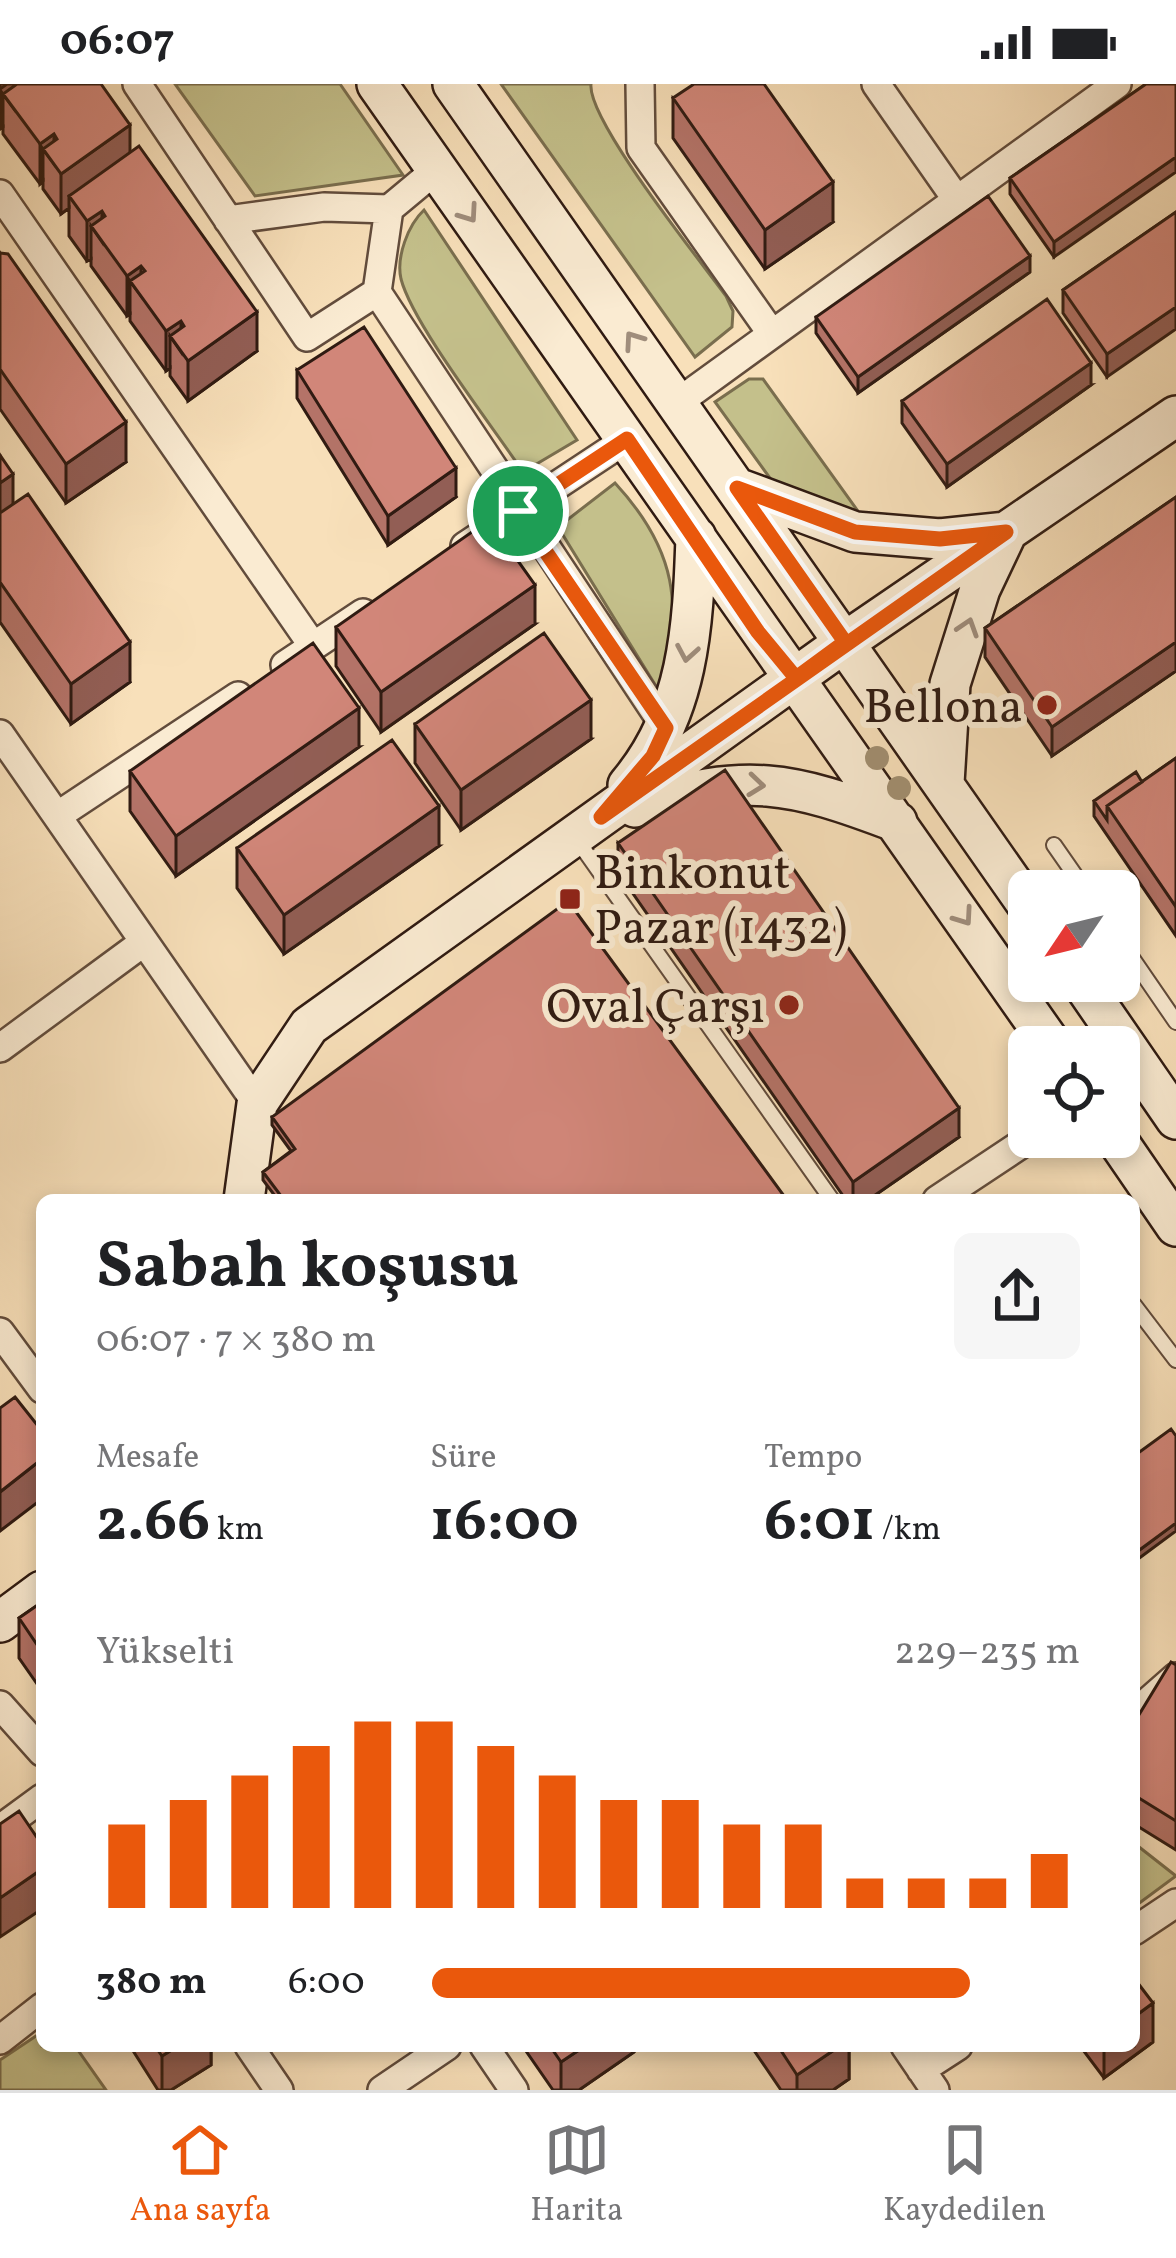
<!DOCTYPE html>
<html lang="tr">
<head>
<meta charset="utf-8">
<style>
  body { margin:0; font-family:Vollkorn,serif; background:#f6f6f6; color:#202124; height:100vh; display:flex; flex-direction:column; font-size:45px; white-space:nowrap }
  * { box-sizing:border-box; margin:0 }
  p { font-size:39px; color:#757577 }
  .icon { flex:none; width:66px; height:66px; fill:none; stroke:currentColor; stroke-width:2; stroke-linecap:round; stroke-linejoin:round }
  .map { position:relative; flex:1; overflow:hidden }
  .panel { position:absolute; left:36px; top:1110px; width:1104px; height:858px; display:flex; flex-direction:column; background:#fff; border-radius:18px; box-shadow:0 6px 18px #0003 }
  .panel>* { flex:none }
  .needle { width:78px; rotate:235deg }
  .buttons { position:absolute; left:1008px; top:786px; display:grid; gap:24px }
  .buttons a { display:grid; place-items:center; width:132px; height:132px; border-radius:18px; background:#fff; box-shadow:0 6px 18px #0003; font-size:60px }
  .pin { position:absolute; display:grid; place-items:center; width:102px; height:102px; color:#fff; margin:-51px; border:6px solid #fff; border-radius:50%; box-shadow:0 3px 12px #0007 }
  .round { display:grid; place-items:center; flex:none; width:126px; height:126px; border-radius:18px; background:#f6f6f6 }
  .summary { display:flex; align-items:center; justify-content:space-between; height:204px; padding:0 60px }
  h1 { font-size:66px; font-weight:700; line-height:90px }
  .metrics { display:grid; grid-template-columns:repeat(3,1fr); gap:18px; height:204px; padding:12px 60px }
  .metrics div { display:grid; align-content:center }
  .metrics b { font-size:60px; font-weight:700 }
  .metrics small { font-size:33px; font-weight:400 }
  .metrics p { font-size:33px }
  .chart { height:336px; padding:24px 60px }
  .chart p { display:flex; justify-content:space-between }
  .chart svg { width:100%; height:216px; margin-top:12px; stroke:#ea580c; stroke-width:6 }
  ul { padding:0 60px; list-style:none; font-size:39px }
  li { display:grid; grid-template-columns:192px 144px 1fr; align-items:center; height:90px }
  li i { height:30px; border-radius:15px; background:#ea580c }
  .status { display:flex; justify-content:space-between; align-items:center; height:84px; padding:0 60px; background:#fff; direction:ltr }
  .status svg { height:33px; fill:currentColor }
  .dock { display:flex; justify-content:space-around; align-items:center; height:168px; border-top:3px solid #e0e0e0; background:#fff; font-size:33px; color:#757577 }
  .dock a { display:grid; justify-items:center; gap:6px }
  .dock .current { color:#ea580c }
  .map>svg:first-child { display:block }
</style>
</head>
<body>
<div class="status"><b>06:07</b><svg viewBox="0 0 49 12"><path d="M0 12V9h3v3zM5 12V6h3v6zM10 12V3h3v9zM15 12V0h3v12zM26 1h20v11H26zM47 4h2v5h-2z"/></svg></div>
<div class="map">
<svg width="1176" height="2006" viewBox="0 0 1176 2006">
  <rect width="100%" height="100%" fill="#f8e0ba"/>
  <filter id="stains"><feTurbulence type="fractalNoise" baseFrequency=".00167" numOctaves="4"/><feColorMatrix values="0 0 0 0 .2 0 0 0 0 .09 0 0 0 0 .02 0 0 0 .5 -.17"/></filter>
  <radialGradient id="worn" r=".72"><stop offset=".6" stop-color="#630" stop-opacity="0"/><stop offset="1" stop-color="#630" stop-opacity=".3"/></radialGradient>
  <path fill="#c4c08b" stroke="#7a6e4e" stroke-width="3" d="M 175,0 L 340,0 L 403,91 L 255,112 Z
    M 501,0 L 591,0 C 587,36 699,175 726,212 L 733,227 L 732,243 L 695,273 Z
    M 424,126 L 577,356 L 523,388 C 494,344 413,241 401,195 C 396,173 408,141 424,126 Z
    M 749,295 L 763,295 L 860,430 L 780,408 L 715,318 Z
    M 615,399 C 676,465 685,523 659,607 L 558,443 Z
    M 1134,1759 L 1176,1792 L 1134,1823 Z
    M 42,1948 L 42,1962 L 75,1962 L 106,2006 L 0,2006 L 0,1976 Z"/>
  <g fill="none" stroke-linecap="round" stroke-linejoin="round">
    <defs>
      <path id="lane" d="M 575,753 L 832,1116
        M 1054,761 L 1086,807
        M 1119,855 L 1176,938
        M 1134,1221 L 1176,1276"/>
      <path id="street" d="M 137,0 L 307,253 L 377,208 L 666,644
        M 640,0 L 641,64 L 772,250
        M 876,0 L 957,116
        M 0,110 L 313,562
        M 228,136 L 324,123 L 389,125
        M 377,208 L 389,125 L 437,85
        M 677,319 L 1117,0
        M 465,462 L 627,355
        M 285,581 L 363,529
        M 0,650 L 257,1020
        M 57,732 L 238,612
        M 0,964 L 144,858
        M 937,1116 L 1032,1053
        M 0,1248 L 42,1305
        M 0,1621 L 42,1668
        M 1134,1630 L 1176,1593
        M 0,1745 L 42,1714
        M 1134,1847 L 1176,1819
        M 0,1956 L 42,1923
        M 249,1962 L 279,2006
        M 484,1962 L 514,2006
        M 905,1962 L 935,2006
        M 921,1986 L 958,1962
        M 382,2006 L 447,1962"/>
      <path id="secondary" d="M 377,0 L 1053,963
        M 453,0 L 1029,823
        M 737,404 L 855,448 L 940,455 L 1007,448 L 980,505 L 950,600 L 944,699
        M 628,701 C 689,629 693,543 696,453
        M 635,723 C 747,688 789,697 897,738
        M 1081,897 L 1176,1035
        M 1115,1053 L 1176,1142
        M 244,1116 L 257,1020 L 309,942 L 845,558 L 1176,332
        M 0,1538 L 42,1507"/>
    </defs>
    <use href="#lane" stroke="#624c3c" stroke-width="18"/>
    <use href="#street" stroke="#624c3c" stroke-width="32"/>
    <use href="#secondary" stroke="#301b12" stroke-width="44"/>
    <use href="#lane" stroke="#faebd2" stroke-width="14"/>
    <use href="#street" stroke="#faebd2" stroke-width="27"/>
    <use href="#secondary" stroke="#faebd2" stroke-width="39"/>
  </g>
  <g fill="#a28f71">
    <circle cx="877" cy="674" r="12"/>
    <circle cx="899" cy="704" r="12"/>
  </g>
  <path fill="#b47368" stroke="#301b12" stroke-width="3" d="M 0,0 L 101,0 L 130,69 L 257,267 L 188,317 L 170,292 L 170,284 L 166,287 L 130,237 L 130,230 L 127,232 L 91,182 L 91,175 L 87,177 L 69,152 L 69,124 L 61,130 L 43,105 L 43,97 L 40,100 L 3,50 L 3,43 L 0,45 Z
    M 1146,0 L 1054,173 L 1010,110 L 1010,94 Z
    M 673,14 L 833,138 L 765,185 L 673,54 Z
    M 1176,128 L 1107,293 L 1063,229 L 1063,206 Z
    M 0,169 L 126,378 L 66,419 L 0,325 Z
    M 1030,188 L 858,309 L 816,249 L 816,233 Z
    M 297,286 L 456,413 L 388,461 L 297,314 Z
    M 1091,301 L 947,403 L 902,339 L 902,317 Z
    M 0,371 L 13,420 L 130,598 L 71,640 L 0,538 Z
    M 1176,413 L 1176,587 L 1052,672 L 985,573 L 985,544 Z
    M 535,540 L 381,648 L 336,582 L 336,543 Z
    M 415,640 L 591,655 L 461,746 L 415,679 Z
    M 359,663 L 176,792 L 130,727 L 130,687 Z
    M 1176,674 L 1176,852 L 1094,732 L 1094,717 L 1142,698 Z
    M 618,759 L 959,1053 L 868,1116 L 846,1116 L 618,788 Z
    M 439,762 L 284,870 L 237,804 L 237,764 Z
    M 272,1033 L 787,1116 L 278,1116 L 263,1096 L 263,1088 L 291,1067 L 272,1041 Z
    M 42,1518 L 42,1607 L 19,1574 L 19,1534 Z
    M 1176,1581 L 1176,1766 L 1134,1740 L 1134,1639 Z
    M 1153,1958 L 1104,1994 L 1080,1962 L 1134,1962 Z
    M 130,1962 L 211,1962 L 211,1981 L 171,2006 L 158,2006 Z
    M 526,1962 L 634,1962 L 634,1968 L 579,2006 L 553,2006 L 526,1967 Z
    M 751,1962 L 849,1962 L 849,1995 L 833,2006 L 781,2006 Z"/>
  <path fill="#925e55" stroke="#301b12" stroke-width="3" d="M 7,0 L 14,0 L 14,25 L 3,10 L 3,43 L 0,45 L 0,5 Z
    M 130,41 L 130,80 L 69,112 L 69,124 L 61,130 L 61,90 Z
    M 54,50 L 54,80 L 43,65 L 43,97 L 40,100 L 40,60 Z
    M 1176,73 L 1176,88 L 1054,173 L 1054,158 Z
    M 833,98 L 833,138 L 765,185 L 765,146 Z
    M 102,127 L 102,158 L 91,142 L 91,175 L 87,177 L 87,137 Z
    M 1030,172 L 1030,188 L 858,309 L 858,293 Z
    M 141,182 L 141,212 L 130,197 L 130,230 L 127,232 L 127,192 Z
    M 1176,223 L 1176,245 L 1107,293 L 1107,270 Z
    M 257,228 L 257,267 L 188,317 L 188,277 Z
    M 181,237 L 181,268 L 170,252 L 170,284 L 166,287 L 166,247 Z
    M 1091,279 L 1091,301 L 947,403 L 947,380 Z
    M 126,338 L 126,378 L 66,419 L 66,380 Z
    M 456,384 L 456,413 L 388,461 L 388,432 Z
    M 13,390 L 13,429 L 0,439 L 0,399 Z
    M 535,501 L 535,540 L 381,648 L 381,608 Z
    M 130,558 L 130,598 L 71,640 L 71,600 Z
    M 1176,558 L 1176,587 L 1052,672 L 1052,643 Z
    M 591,616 L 591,655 L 461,746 L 461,706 Z
    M 359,624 L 359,663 L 176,792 L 176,752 Z
    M 439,722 L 439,762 L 284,870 L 284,831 Z
    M 959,1024 L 959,1053 L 868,1116 L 853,1116 L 853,1098 Z
    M 42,1375 L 42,1415 L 0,1447 L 0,1408 Z
    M 1176,1439 L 1176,1447 L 1134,1478 L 1134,1470 Z
    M 42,1785 L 42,1825 L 0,1853 L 0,1814 Z
    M 1153,1919 L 1153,1958 L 1104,1994 L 1104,1962 L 1134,1962 L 1134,1933 Z
    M 178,1962 L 211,1962 L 211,1981 L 171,2006 L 162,2006 L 162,1972 Z
    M 585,1962 L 634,1962 L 634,1968 L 579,2006 L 561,2006 L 561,1978 Z
    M 840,1962 L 849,1962 L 849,1995 L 833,2006 L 797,2006 L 797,1991 Z"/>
  <path fill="#d18679" stroke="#301b12" stroke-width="3" d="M 17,0 L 101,0 L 130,41 L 61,90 L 43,65 L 57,55 L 54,50 L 40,60 L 3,10 Z
    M 694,0 L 764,0 L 833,98 L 765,146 L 673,14 Z
    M 1146,0 L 1176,0 L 1176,73 L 1054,158 L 1010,94 Z
    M 139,62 L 257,228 L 188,277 L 170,252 L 184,242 L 181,237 L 166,247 L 130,197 L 145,187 L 141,182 L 127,192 L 91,142 L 105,132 L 102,127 L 87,137 L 69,112 Z
    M 988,112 L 1030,172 L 858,293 L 816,233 Z
    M 1176,128 L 1176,223 L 1107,270 L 1063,206 Z
    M 0,169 L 8,170 L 126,338 L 66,380 L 0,285 Z
    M 1047,215 L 1091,279 L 947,380 L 902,317 Z
    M 364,243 L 456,384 L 388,432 L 297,286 Z
    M 0,371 L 13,390 L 0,399 Z
    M 28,410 L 130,558 L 71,600 L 0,498 L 0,429 Z
    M 1176,413 L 1176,558 L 1052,643 L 985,544 Z
    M 489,436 L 535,501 L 381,608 L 336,543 Z
    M 544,549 L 591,616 L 461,706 L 415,640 Z
    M 313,559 L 359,624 L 176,752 L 130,687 Z
    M 392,656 L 439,722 L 284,831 L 237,764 Z
    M 1176,674 L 1176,823 L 1107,722 Z
    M 725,686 L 959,1024 L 853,1098 L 618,759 Z
    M 1136,688 L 1142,698 L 1107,722 L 1107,736 L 1094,717 Z
    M 568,817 L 787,1116 L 284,1116 L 263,1088 L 295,1065 L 272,1033 Z
    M 15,1313 L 42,1347 L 42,1375 L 0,1408 L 0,1324 Z
    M 1171,1345 L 1176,1352 L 1176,1439 L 1134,1470 L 1134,1372 Z
    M 42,1518 L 42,1568 L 19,1534 Z
    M 1171,1578 L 1176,1581 L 1176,1737 L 1134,1711 L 1134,1639 Z
    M 19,1727 L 42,1761 L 42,1785 L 0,1814 L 0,1740 Z
    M 1134,1894 L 1153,1919 L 1134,1933 Z
    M 155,1962 L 178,1962 L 162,1972 Z
    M 550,1962 L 585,1962 L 561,1978 Z
    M 778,1962 L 840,1962 L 797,1991 Z"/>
  <defs><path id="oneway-chevron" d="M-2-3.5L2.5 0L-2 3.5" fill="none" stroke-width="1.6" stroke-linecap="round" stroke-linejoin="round" transform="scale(3)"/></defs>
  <g stroke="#9f8d7c">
    <use href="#oneway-chevron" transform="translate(469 130) rotate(55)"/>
    <use href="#oneway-chevron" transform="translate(633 256) rotate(-125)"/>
    <use href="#oneway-chevron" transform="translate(968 543) rotate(-72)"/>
    <use href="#oneway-chevron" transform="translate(687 569) rotate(100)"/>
    <use href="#oneway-chevron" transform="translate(756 701) rotate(6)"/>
    <use href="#oneway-chevron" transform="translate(964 833) rotate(55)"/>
  </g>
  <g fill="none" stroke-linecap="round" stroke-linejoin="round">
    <defs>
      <path id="route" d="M 518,427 L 666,644 L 653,672 L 601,733 L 1006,448 L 940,455 L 855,448 L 737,404 L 845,558 L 796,594 L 758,548 L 627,355 L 518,427"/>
    </defs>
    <use href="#route" stroke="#fff" stroke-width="24"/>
    <use href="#route" stroke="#ea580c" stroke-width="15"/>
  </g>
  <g fill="#8f2418" stroke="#faebd2" stroke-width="4.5">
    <circle cx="1047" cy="621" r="12"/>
    <rect x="558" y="803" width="24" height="24" rx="6"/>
    <circle cx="789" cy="921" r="12"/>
  </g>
  <g text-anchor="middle" stroke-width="12" stroke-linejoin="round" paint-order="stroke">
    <g font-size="48" fill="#301b12" stroke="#faebd2" text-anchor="end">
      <text x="1023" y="638">Bellona</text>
      <text x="594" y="804" text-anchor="start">Binkonut<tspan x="594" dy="55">Pazar (1432)</tspan></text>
      <text x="765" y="938">Oval Çarşı</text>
    </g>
  </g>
  <rect width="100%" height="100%" filter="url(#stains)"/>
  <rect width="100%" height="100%" fill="url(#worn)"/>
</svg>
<div class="buttons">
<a><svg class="needle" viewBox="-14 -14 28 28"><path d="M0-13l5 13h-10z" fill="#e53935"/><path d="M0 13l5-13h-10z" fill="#757577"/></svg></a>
<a><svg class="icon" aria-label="locate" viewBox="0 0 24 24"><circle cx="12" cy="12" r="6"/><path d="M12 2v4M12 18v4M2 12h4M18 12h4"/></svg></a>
</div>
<div class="pin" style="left:518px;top:427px;background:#1e9e55"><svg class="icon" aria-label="arrive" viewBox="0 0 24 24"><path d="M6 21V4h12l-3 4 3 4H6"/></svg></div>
<section class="panel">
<div class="summary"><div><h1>Sabah koşusu</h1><p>06:07 · 7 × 380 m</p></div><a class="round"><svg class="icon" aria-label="share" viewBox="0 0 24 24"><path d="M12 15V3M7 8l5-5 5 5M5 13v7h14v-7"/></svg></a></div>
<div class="metrics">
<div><p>Mesafe</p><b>2.66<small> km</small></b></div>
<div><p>Süre</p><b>16:00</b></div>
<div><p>Tempo</p><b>6:01<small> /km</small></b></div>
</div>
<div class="chart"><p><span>Yükselti</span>229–235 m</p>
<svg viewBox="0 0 160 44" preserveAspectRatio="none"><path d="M5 44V27M15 44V22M25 44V17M35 44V11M45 44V6M55 44V6M65 44V11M75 44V17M85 44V22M95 44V22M105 44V27M115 44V27M125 44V38M135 44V38M145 44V38M155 44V33"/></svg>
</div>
<ul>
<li><b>380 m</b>6:00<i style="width:83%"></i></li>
</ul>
</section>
</div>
<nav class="dock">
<a class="current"><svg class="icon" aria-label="home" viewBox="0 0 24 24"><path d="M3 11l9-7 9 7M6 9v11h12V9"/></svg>Ana sayfa</a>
<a><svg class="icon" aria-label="map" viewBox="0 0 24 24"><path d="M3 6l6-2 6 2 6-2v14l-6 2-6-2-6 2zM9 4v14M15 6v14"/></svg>Harita</a>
<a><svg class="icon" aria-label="saved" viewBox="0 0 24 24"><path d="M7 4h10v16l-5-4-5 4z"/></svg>Kaydedilen</a>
</nav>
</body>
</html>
